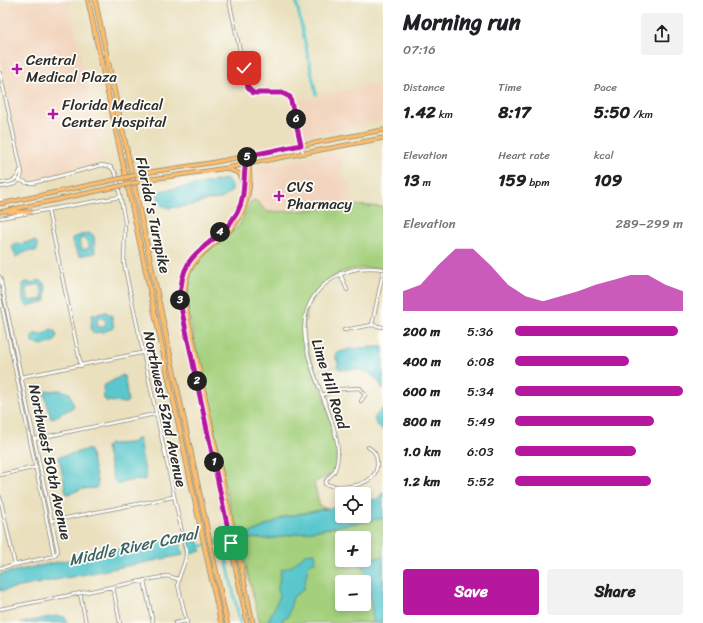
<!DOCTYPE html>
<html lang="en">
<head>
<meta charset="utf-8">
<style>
  body { margin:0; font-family:Sriracha,sans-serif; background:#f2f2f2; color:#202124; height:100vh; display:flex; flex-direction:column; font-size:15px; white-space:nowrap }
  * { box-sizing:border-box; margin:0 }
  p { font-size:13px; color:#757577 }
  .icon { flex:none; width:22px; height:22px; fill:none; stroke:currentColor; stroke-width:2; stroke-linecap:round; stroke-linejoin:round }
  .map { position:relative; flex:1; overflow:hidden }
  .panel { display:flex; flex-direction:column; background:#fff; width:320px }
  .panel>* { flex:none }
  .buttons { position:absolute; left:335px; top:487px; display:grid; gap:8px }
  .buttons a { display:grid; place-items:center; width:36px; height:36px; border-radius:4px; background:#fff; box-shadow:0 2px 6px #0003; font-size:20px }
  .pin { position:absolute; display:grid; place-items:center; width:34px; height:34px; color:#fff; margin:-17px; border-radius:8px; box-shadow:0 2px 6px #0006 }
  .km { position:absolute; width:20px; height:20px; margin:-10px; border-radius:50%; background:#222; color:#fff; font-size:11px; line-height:20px; text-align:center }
  .round { display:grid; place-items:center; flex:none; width:42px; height:42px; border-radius:4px; background:#f2f2f2 }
  .head { display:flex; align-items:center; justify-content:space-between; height:68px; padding:0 20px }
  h1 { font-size:22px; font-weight:700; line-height:30px }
  .metrics { display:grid; grid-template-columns:repeat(3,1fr); gap:6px; height:68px; padding:4px 20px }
  .metrics div { display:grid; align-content:center }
  .metrics b { font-size:17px; font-weight:700 }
  .metrics small { font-size:11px; font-weight:400 }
  .metrics p { font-size:11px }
  .chart { height:112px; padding:8px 20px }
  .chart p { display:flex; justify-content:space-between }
  .chart svg { width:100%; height:72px; margin-top:4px; fill:#b5179e; opacity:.7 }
  .primary-button { display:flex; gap:8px; margin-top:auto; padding:8px 20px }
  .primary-button a { flex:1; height:46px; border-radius:4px; background:#b5179e; color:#fff; font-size:16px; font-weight:700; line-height:46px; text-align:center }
  .primary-button a+a { background:#f2f2f2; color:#202124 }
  ul { padding:0 20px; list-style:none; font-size:13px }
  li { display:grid; grid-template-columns:64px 48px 1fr; align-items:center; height:30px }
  li i { height:10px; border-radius:5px; background:#b5179e }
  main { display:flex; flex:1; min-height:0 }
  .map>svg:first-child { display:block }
</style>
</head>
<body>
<main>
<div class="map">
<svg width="383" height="623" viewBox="0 0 383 623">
  <rect width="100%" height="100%" fill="#fdfcf7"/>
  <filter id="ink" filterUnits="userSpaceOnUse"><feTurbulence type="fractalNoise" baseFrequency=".025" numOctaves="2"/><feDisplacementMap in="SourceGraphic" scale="8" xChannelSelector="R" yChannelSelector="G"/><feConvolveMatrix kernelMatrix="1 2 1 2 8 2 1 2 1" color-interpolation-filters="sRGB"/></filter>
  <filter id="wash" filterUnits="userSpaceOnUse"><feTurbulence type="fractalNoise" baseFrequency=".012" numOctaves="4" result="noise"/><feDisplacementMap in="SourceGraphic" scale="16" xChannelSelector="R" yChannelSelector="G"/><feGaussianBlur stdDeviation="0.9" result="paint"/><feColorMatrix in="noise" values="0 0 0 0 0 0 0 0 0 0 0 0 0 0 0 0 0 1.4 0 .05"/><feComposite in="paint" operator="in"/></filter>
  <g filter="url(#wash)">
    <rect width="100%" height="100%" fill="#eae0be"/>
    <path fill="#f2d5be" d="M 34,0 L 69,0 L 104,162 L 26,180 L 0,59 L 0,7 Z
      M 383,83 L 383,121 L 308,136 L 304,134 L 296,100 Z
      M 335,152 L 339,155 L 344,177 L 346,181 L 350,183 L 353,205 L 295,211 L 268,212 L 255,200 L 250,202 L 254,169 L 259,167 Z"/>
    <path fill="#a4d07d" stroke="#687e54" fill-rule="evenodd" d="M 255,200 L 268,212 L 295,211 L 353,205 L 383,207 L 383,269 C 372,267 350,268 340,273 C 315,284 302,313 304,338 C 312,365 347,447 334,470 C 330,478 320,478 314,483 L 320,507 L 329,508 L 284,517 L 251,533 L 236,536 L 186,302 L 187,280 L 195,264 L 211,248 L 239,226 L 250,202 Z
      M 383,518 L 383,623 L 260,623 L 240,542 L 253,538 L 268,539 ZM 342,538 L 364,538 L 364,560 L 342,560 ZM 342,582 L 364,582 L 364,604 L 342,604 Z"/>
    <path fill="#5ac7cd" stroke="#42797c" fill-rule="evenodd" d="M 227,179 L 232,186 L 232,191 L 222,199 L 207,200 L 194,205 L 169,208 L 161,205 L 157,195 L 161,191 Z
      M 87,233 L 92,234 L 94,236 L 95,253 L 79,256 L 72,242 L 72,238 ZM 82,238 L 85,239 L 89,245 L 89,248 L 83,250 L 79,242 Z
      M 35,241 L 37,243 L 37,251 L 28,251 L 16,257 L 12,247 L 14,245 Z
      M 37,280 L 42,281 L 46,287 L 46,301 L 27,306 L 23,301 L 23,284 L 26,282 L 33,283 ZM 39,284 L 42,289 L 43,299 L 29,301 L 26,288 Z
      M 106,312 L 112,316 L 114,328 L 103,332 L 93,333 L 91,329 L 92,315 ZM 99,317 L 101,317 L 106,321 L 105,327 L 98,327 L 97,320 Z
      M 51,329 L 54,330 L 57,335 L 55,341 L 45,345 L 32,343 L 32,337 L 34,334 L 43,334 Z
      M 371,347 L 383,347 L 383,390 C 380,378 366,370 354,369 C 347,369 344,371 338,368 L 338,360 L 336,360 L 336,353 L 350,349 Z
      M 123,375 L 125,379 L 128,401 L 126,403 L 106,401 L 104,399 L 103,386 Z
      M 59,390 L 70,393 L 74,406 L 72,408 L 51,419 L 44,393 L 46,391 Z
      M 383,408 L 383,430 L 376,424 L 374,418 Z
      M 137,439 L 139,439 L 146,478 L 144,480 L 128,481 L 117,485 L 113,478 L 106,447 L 109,444 L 131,443 Z
      M 85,450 L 90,450 L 98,485 L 96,488 L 83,489 L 68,494 L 66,493 L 59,457 Z
      M 383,492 L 383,518 L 268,539 L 253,538 L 229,543 L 227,546 L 219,548 L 217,538 L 226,536 L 228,538 L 251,533 L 284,517 L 342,506 L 342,516 L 364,516 L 364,501 L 377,499 Z
      M 352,529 L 356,530 L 354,533 L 355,538 L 347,538 L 346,530 Z
      M 165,540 L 180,541 L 183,555 L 0,591 L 0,574 Z
      M 192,541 L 199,542 L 201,551 L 189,554 L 187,543 Z
      M 315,553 L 316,561 L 309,564 L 303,590 L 293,597 L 288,616 L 283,619 L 282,623 L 267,623 L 279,598 L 278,588 L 281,570 L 292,566 L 305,554 Z
      M 364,554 L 377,558 L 383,556 L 383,623 L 373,623 L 369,583 L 370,581 L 362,564 L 359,565 L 356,560 L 364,560 Z
      M 55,616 L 65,617 L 68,623 L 21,623 Z"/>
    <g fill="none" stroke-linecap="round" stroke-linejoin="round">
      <path stroke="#5ac7cd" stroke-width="1" d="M 315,372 L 338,366"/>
      <path stroke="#5ac7cd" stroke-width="3" d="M 296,0 L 316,94
        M 197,547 L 221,542
        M 225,554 L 240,623"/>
    </g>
  </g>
  <g filter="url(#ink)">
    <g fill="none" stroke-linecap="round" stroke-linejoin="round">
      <defs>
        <path id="minor" d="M 229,0 L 248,88 L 253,93 L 282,93 L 290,97 L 303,153
          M 0,73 L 22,173 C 20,186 10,185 0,187
          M 20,180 L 27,183 L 33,183 L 102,165 L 111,167 L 116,174 L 125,222 L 124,263 L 127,278 L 186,551 C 187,564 178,573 178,585 L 187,623
          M 0,183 C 11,182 16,182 20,171
          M 48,210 L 81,366
          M 0,218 L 120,197
          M 340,273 L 347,290
          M 0,277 L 58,551 L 54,556
          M 0,297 L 54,555
          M 372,325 L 383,272
          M 344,330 L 372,325 L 383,327
          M 21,377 L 141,353
          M 322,395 L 341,389 L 360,388 L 365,395 L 361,401
          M 34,439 L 155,414
          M 368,447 C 375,451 377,455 377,463 C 378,487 342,490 325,484 C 326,478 331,476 334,472 C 337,466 338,457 338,451 C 335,398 270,324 329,281 C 345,269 363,266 383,269
          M 0,475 L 37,467
          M 0,497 L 15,565
          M 51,521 L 173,497
          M 0,568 L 54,556
          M 144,580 L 153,623
          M 113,587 L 120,623
          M 80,593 L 86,623
          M 0,609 L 167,576 L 178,579
          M 175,623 L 186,621"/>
        <path id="major" d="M 247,157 C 254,182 248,215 227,233 C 214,244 197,255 189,272 C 185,281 185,291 185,302 L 253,623
          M 228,169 L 240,174 L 243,182
          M 150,172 L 210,163 L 383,130
          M 152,179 L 227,168 L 383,138
          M 0,204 L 109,181
          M 0,212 L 111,188
          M 9,212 L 31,212
          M 247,623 L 180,302 C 180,243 214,252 237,213 C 247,195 242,175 247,156"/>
        <path id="highway" d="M 88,0 L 221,623
          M 95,0 L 227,623"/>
      </defs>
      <use href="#minor" stroke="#8a8674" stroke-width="4"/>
      <use href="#major" stroke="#8a8674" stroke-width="5"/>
      <use href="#highway" stroke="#8a8674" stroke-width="5.5"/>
      <use href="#minor" stroke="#fff" stroke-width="2.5"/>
      <use href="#major" stroke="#fbbd6e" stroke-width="3.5"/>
      <use href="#highway" stroke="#fbbd6e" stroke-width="4"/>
      <defs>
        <path id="major-bridge" d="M 109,181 L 150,172
          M 111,188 L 152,179"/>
      </defs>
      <use href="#major-bridge" stroke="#8a8674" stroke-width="5" stroke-linecap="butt"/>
      <use href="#major-bridge" stroke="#fbbd6e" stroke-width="3.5"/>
    </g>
  </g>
  <g fill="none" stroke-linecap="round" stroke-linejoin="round" filter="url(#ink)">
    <defs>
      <path id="route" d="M 231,543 L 180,302 C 180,243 214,252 237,213 C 247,195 242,175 247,156 L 301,145 L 290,97 L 282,93 L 253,93 L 248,88 L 244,68"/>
    </defs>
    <use href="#route" stroke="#fff" stroke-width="8"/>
    <use href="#route" stroke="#b5179e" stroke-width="5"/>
  </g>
  <g fill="#b5179e" stroke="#fdfcf7" stroke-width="1.5">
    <path d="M15 63h4v4h4v4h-4v4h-4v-4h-4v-4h4z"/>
    <path d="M51 108h4v4h4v4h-4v4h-4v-4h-4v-4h4z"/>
    <path d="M277 190h4v4h4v4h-4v4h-4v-4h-4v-4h4z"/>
  </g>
  <g text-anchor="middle" stroke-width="3.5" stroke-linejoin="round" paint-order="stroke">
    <g font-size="15" fill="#2b2b2b" stroke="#fdfcf7" text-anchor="start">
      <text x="26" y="65">Central<tspan x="26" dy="17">Medical Plaza</tspan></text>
      <text x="62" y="110">Florida Medical<tspan x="62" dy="17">Center Hospital</tspan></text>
      <text x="287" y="192">CVS<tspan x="287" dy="17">Pharmacy</tspan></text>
    </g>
    <g font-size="15" fill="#2b2b2b" stroke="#fdfcf7">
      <text transform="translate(153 215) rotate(78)" y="5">Florida's Turnpike</text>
      <text transform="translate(330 384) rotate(73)" y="5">Lime Hill Road</text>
      <text transform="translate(165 409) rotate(78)" y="5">Northwest 52nd Avenue</text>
      <text transform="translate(50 462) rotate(78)" y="5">Northwest 50th Avenue</text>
    </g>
    <g font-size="16" font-style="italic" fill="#3b6264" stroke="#fdfcf7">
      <text transform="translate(133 546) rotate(-12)" y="6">Middle River Canal</text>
    </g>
  </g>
</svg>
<div class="buttons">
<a><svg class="icon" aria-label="locate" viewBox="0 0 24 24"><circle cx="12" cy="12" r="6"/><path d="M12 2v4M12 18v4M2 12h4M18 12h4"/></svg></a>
<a>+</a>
<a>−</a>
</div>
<div class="pin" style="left:231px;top:543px;background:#1e9e55"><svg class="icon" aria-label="arrive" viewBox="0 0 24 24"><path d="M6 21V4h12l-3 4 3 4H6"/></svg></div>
<div class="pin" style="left:244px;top:68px;background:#d93025"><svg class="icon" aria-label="check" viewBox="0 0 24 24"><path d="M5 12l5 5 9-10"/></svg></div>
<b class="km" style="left:214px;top:462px">1</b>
<b class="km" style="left:197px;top:381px">2</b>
<b class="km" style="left:180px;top:300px">3</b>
<b class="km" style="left:220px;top:232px">4</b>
<b class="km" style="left:247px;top:157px">5</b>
<b class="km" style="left:296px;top:119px">6</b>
</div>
<section class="panel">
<div class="head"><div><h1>Morning run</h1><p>07:16</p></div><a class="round"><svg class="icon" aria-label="share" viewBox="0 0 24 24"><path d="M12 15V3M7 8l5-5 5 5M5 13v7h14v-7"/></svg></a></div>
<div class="metrics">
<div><p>Distance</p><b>1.42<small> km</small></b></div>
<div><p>Time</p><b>8:17</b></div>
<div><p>Pace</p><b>5:50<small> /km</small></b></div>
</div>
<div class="metrics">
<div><p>Elevation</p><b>13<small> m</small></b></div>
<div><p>Heart rate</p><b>159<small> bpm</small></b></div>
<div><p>kcal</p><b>109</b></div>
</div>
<div class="chart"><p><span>Elevation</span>289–299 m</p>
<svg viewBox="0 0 160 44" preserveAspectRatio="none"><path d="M0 44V32L10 28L20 16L30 6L40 6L50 16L60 28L70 35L80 38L90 35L100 32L110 28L120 25L130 22L140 22L150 28L160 32V44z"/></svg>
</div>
<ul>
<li><b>200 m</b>5:36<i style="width:97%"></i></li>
<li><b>400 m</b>6:08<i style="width:68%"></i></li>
<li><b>600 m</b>5:34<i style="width:100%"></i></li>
<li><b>800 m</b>5:49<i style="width:83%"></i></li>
<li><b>1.0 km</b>6:03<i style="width:72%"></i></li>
<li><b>1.2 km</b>5:52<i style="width:81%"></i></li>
</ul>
<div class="primary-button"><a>Save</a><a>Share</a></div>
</section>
</main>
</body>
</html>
